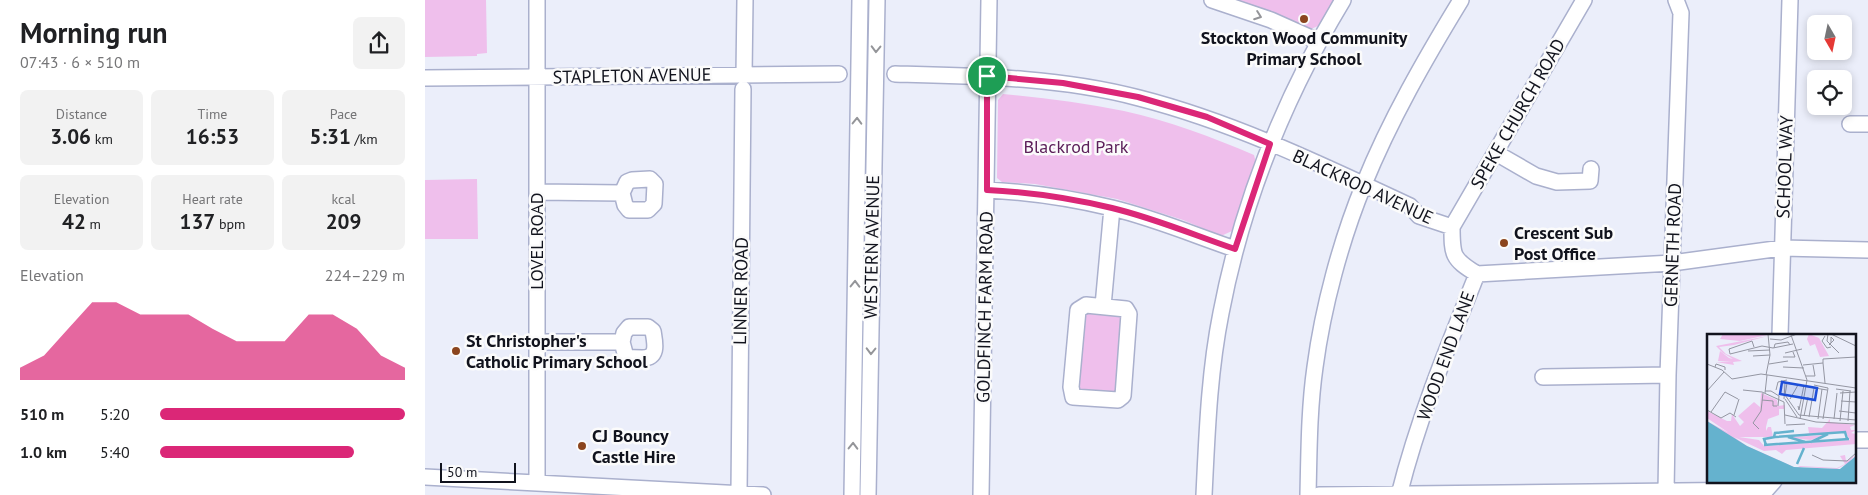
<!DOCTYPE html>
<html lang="en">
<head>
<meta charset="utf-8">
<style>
  body { margin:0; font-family:"PT Sans",sans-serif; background:#f2f2f2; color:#202124; height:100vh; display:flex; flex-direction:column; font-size:19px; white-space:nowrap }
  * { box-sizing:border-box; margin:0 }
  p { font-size:16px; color:#757577 }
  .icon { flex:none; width:28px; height:28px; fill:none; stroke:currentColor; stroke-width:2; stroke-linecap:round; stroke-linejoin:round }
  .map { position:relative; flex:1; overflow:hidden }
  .panel { display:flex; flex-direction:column; background:#fff; width:425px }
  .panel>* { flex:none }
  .needle { width:32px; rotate:171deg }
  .buttons { position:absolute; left:1382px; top:15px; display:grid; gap:10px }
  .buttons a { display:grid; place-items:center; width:45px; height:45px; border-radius:8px; background:#fff; box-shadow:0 2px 8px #0003; font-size:25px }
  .scale { position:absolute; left:15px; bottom:12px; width:76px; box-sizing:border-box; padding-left:5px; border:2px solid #11131d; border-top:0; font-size:14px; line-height:18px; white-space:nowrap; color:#11131d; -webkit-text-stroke:4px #fbfbfb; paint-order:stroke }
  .pin { position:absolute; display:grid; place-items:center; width:42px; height:42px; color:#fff; margin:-21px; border:2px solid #fff; border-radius:50%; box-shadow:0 1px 5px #0007 }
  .round { display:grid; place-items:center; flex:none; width:52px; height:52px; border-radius:8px; background:#f2f2f2 }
  .summary { display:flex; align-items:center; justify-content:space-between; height:85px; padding:0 20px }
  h1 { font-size:28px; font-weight:700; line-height:38px }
  .figures { display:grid; grid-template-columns:repeat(3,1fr); gap:8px; height:85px; padding:5px 20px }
  .figures div { display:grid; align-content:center; border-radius:8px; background:#f2f2f2; text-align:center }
  .figures b { font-size:21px; font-weight:700 }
  .figures small { font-size:14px; font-weight:400 }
  .figures p { font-size:14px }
  .chart { height:140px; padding:10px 20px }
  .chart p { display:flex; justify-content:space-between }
  .chart svg { width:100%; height:90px; margin-top:5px; fill:#db2777; opacity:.7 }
  ul { padding:0 20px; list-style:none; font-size:16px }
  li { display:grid; grid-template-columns:80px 60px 1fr; align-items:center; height:38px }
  li i { height:12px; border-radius:6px; background:#db2777 }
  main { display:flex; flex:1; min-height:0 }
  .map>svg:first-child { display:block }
</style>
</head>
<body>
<main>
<section class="panel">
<div class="summary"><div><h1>Morning run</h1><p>07:43 · 6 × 510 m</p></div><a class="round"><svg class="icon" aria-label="share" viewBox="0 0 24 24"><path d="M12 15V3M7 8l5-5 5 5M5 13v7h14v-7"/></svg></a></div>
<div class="figures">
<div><p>Distance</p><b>3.06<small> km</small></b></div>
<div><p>Time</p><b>16:53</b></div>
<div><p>Pace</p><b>5:31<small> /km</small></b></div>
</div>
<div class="figures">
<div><p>Elevation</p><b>42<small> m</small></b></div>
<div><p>Heart rate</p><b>137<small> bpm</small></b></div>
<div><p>kcal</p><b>209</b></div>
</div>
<div class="chart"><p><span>Elevation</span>224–229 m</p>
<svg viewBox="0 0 160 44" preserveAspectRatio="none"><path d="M0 44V38L10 32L20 19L30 6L40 6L50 12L60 12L70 12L80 19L90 25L100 25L110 25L120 12L130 12L140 19L150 32L160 38V44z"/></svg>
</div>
<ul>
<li><b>510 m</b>5:20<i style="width:100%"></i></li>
<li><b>1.0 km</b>5:40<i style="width:79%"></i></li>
</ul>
</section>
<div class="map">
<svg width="1443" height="495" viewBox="0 0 1443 495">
  <rect width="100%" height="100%" fill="#ebeefa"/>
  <path fill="#efbfec" d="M 0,0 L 61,0 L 62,53 L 52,54 L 52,56 L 0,57 Z
    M 810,0 L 909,0 L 893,26 L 886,29 Z
    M 439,78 L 446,78 L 437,444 L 432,444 Z
    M 578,94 C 619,98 659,103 699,111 C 744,121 787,137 829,155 L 831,163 L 807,231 L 796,236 L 758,220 L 692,199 L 610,184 L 577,182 L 572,178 L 573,100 Z
    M 52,179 L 53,239 L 0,239 L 0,180 Z
    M 659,312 L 697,313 L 694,391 L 690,396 L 651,390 Z"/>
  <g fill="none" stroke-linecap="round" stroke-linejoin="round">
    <defs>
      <path id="minor" d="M 787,0 L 846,20 L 893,41
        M 470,74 C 551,76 635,77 714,98 C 808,122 897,165 985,206 L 994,216 L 1027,227
        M 319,75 L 320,0
        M 0,78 L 414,74
        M 1425,124 L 1443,124
        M 1071,153 L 1111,176 L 1132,182 L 1165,181 L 1166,169
        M 562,190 C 604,192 645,198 687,208 C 729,218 769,235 810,249
        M 112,192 L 197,193 L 200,205 L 204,210 L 223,210 L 229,204 L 230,184 L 225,179 L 207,180 L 202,182 L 197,193
        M 1052,274 L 1247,263 L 1357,248 L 1443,250
        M 661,305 L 701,309 L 704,314 L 698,396 L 693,400 L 648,397 L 646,387 L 653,310 Z
        M 678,306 L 687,208
        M 1355,335 L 1365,0
        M 113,342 L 197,342 L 199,333 L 204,327 L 223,327 L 228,331 C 230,343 234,358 217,358 C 211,358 207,358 201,357 L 197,342
        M 1118,377 L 1243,375
        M 1429,440 L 1443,440
        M 0,477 L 338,495
        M 112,483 L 112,0
        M 1241,491 L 1243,375 L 1256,13 L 1251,0
        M 314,493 L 318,89
        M 427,495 L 435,0
        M 443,495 L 452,0
        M 556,495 L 564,0
        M 779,495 C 782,434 784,373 796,313 C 817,203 860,96 918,0
        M 883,495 C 884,452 884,409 890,367 C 898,307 916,240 939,184 C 965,120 1000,59 1036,0
        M 894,495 L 1341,490 L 1349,481
        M 974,495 C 993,419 1023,346 1052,274 C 1027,259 1027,255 1027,227 L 1159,0"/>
    </defs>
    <use href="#minor" stroke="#aab0cd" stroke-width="18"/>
    <use href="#minor" stroke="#fff" stroke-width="15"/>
  </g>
  <defs><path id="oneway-chevron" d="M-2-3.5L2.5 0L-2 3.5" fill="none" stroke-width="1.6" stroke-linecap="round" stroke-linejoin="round" transform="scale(1.25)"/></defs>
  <g stroke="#949599">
    <use href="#oneway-chevron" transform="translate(833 16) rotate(20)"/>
    <use href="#oneway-chevron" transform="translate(451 49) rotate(91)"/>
    <use href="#oneway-chevron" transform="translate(432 121) rotate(-89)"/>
    <use href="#oneway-chevron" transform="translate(430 284) rotate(-89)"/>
    <use href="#oneway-chevron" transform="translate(446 351) rotate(91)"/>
    <use href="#oneway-chevron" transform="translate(428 446) rotate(-89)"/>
  </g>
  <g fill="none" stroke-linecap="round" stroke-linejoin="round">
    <defs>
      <path id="route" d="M 562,76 L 638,83 L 713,97 L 782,117 L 845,144 L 810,249 C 769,235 729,218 687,208 C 645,198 604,192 562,190 Z"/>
    </defs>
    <use href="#route" stroke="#fff" stroke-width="10"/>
    <use href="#route" stroke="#db2777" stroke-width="6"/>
  </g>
  <g fill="#8b451e" stroke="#fbfbfb" stroke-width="2">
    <circle cx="879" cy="19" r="5"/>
    <circle cx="1079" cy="243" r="5"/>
    <circle cx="31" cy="351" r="5"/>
    <circle cx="157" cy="446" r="5"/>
  </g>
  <g text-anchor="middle" stroke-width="5" stroke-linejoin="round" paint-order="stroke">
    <g font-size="18" font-weight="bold" fill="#11131d" stroke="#fbfbfb" text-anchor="start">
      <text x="879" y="44" text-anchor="middle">Stockton Wood Community<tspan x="879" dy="21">Primary School</tspan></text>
      <text x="1089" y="239">Crescent Sub<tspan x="1089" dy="21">Post Office</tspan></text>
      <text x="41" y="347">St Christopher's<tspan x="41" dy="21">Catholic Primary School</tspan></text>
      <text x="167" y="442">CJ Bouncy<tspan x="167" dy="21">Castle Hire</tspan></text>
    </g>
    <g font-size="18" fill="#11131d" stroke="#fbfbfb">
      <text transform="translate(207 76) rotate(-1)" y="6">STAPLETON AVENUE</text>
      <text transform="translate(1093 114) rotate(-60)" y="6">SPEKE CHURCH ROAD</text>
      <text transform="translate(1360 167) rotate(-88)" y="6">SCHOOL WAY</text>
      <text transform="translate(938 187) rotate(25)" y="6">BLACKROD AVENUE</text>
      <text transform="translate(112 241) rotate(-90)" y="6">LOVEL ROAD</text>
      <text transform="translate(1248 245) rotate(-88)" y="6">GERNETH ROAD</text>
      <text transform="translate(447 247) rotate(-89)" y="6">WESTERN AVENUE</text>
      <text transform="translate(316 291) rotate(-89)" y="6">LINNER ROAD</text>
      <text transform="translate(560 307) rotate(-89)" y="6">GOLDFINCH FARM ROAD</text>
      <text transform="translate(1021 356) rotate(-70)" y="6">WOOD END LANE</text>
    </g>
    <g font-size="18" fill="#5c205a" stroke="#fbfbfb">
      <text x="651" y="153">Blackrod Park</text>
    </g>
  </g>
  <g transform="translate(1282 334)">
    <rect width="149" height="149" fill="#ebeefa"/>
    <path d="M 16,0 L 60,0 L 60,1 L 33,7 L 13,5 ZM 102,0 L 112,4 L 122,22 L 113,23 L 108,10 L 103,12 L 100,5 ZM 61,2 L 27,11 L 12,13 L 19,20 L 35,27 L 26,28 L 27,31 L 9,28 L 25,28 L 11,27 L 13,17 L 22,24 L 26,25 L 16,19 L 9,12 ZM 54,59 L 70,66 L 71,72 L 78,71 L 77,75 L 72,75 L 72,81 L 61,85 L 59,93 L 59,97 L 61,93 L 68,93 L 64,93 L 66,103 L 32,103 L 52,106 L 57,112 L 143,106 L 138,98 L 98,100 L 102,99 L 101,93 L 115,94 L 123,85 L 123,88 L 148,91 L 143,93 L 144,96 L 149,96 L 144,99 L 149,100 L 149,110 L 79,116 L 75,120 L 69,116 L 57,117 L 27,103 L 40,112 L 89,134 L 93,132 L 130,134 L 138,130 L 133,122 L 138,121 L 139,127 L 149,121 L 141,129 L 130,135 L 96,133 L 0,149 L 46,123 L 0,87 L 22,99 L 0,84 L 0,77 L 20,87 L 24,87 L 25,80 L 33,92 L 37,88 L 31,82 L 47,68 L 53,73 ZM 117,101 L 104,106 L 84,104 L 85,103 Z" fill="#efbfec"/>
    <path d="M 0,87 L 40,112 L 87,133 L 133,135 L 149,122 L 149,149 L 0,149 Z" fill="#65b2ce"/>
    <path fill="none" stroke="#65b2ce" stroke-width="2.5" d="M 67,103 L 68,99 L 87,97M 81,103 L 98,108M 104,108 L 121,100M 57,111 L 142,105M 59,111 L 57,105 L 68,103 L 138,98 L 140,105M 90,130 L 97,114"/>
    <path fill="none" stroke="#9496a2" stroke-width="1" d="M 121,0 L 120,7 L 132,19M 124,0 L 149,12M 84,1 L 100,46 L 93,85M 118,2 L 115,7 L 120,14 L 124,13M 63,5 L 74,6 L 90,0M 122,11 L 127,6 L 124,3 L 124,9M 47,13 L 45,7 L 22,15 L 23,20 L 55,12 L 66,14 L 86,10M 67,14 L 68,10 L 81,8 L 83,11M 41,17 L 63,16M 78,19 L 95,15M 46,22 L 63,21M 76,23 L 88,23 L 86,18M 116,29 L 116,25 L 149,23M 0,30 L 15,36 L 25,45 L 54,40 L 149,54M 62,30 L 81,27M 96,31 L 116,29 L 118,49M 8,33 L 9,30 L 18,33 L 18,36M 76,33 L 97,34M 59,41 L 63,21 L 61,0M 99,42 L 108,42 L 106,31M 80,49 L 78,61 L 92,81 L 149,86M 107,51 L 121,54 L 116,85M 129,55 L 144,57M 36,56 L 55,58 L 77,68 L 78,90M 69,56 L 71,48 L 80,46M 0,57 L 17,38M 58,57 L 64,57 L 72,62 L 71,72M 58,59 L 60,41M 133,59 L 149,58M 77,65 L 78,49 L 120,56M 78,65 L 90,83M 83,65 L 91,51M 55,66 L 66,67 L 66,72 L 70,72M 134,67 L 149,68M 91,72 L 92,76 L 97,51M 0,76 L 14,84 L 23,79 L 29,83M 132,77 L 149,79M 4,78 L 18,58 L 31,65M 27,81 L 32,65M 78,81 L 109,88 L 149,90M 97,82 L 101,63M 102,83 L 107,54M 111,85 L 115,55M 127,85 L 130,59M 133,87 L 136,57M 141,87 L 143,57M 79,91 L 98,90M 52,95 L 46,89 L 54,77 L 56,59M 105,121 L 116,126 L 140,127 L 149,119"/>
    <path fill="#1d4ed8" fill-opacity="0.15" stroke="#1d4ed8" stroke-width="2.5" d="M 75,48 L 110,54 L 108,66 L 73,60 Z"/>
    <rect width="149" height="149" fill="none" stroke="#11131d" stroke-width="2.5"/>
  </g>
</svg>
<div class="buttons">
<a><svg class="needle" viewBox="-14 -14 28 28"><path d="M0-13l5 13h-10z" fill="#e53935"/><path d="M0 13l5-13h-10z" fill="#757577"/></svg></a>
<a><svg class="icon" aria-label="locate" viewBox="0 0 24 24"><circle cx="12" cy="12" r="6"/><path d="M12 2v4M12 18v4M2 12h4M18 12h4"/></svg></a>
</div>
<div class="scale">50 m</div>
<div class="pin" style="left:562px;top:76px;background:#1e9e55"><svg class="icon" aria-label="arrive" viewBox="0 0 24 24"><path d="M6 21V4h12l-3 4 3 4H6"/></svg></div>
</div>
</main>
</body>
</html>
